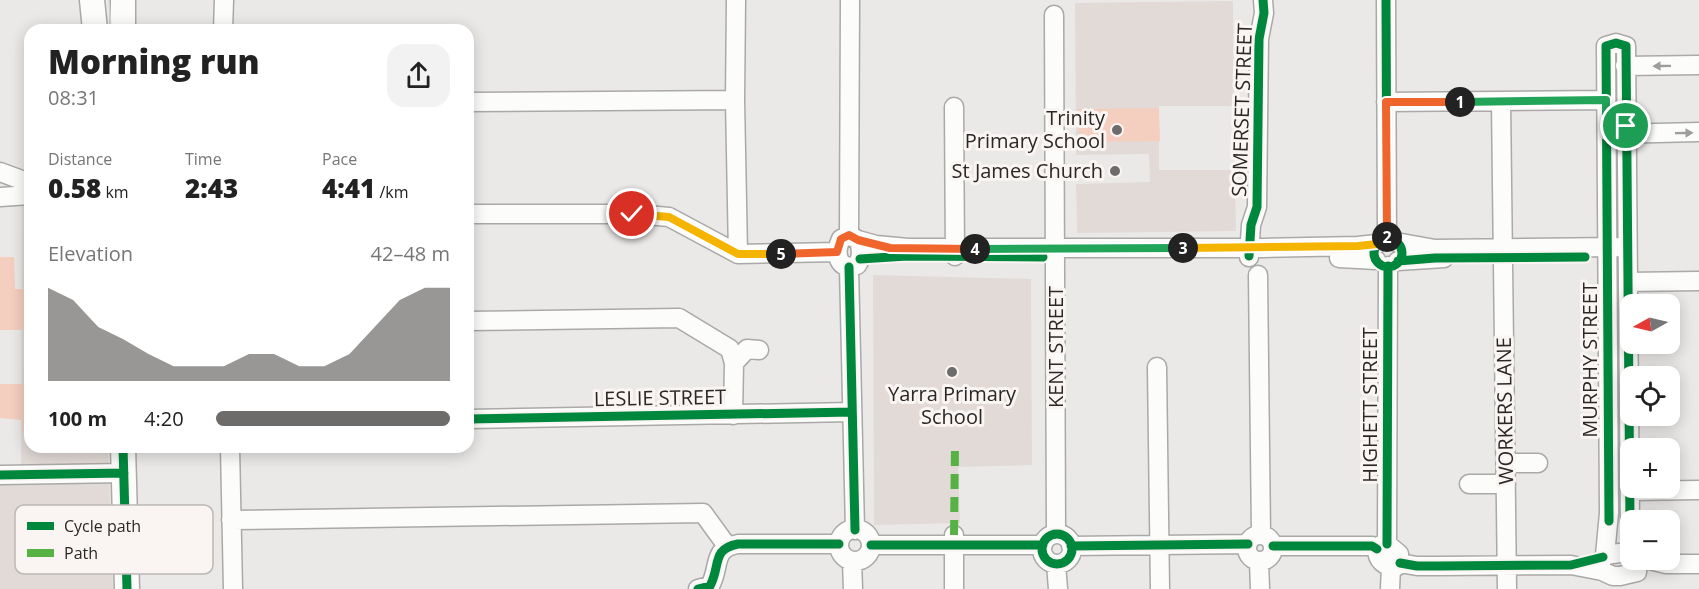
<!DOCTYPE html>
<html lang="en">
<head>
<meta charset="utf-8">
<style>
  body { margin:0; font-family:"Open Sans",sans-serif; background:#f2f2f2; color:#222; height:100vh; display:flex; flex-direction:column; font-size:22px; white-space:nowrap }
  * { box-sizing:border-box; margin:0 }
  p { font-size:20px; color:#767676 }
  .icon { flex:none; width:33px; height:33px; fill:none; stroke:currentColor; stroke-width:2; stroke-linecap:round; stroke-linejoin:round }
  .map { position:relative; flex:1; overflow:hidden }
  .sheet { position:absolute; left:24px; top:24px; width:450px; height:429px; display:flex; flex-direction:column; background:#fff; border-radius:18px; box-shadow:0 3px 15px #0003 }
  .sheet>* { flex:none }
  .needle { width:39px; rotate:262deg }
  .controls { position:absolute; left:1620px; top:294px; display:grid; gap:12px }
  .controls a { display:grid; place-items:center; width:60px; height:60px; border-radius:12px; background:#fff; box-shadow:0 3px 15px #0003; font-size:30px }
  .pin { position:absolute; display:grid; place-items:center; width:51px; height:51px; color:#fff; margin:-26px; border:3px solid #fff; border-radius:50%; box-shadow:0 2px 6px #0007 }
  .km { position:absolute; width:30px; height:30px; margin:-15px; border-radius:50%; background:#222; color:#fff; font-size:16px; line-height:30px; text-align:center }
  .round { display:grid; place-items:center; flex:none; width:63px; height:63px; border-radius:18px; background:#f2f2f2 }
  .headline { display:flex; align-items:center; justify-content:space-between; height:102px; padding:0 24px }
  h1 { font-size:33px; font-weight:800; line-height:45px }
  .figures { display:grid; grid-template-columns:repeat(3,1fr); gap:9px; height:102px; padding:6px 24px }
  .figures div { display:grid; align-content:center }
  .figures b { font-size:26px; font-weight:800 }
  .figures small { font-size:16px; font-weight:400 }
  .figures p { font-size:16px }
  .chart { height:168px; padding:12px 24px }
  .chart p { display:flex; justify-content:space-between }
  .chart svg { width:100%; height:108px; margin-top:6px; fill:#6d6c6a; opacity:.7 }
  ul { padding:0 24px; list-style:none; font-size:20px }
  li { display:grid; grid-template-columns:96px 72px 1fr; align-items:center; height:45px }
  li i { height:15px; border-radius:8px; background:#6d6c6a }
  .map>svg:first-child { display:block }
</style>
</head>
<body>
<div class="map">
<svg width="1699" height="589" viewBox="0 0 1699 589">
  <rect width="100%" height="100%" fill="#ebe9e7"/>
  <path fill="#e1dad7" d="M 1233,1 L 1234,106 L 1159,106 L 1159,170 L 1235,170 L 1236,231 L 1077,233 L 1076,184 L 1150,182 L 1149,154 L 1076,155 L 1075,3 Z
    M 22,199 L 30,200 L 30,447 L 108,447 L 113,589 L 0,589 L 0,466 L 21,467 Z
    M 873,275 L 1031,279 L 1032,465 L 958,467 L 960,523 L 874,525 Z"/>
  <path fill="#f4cebf" d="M 1159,108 L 1160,141 L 1079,142 L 1078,109 Z
    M 0,257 L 14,257 L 15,289 L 30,289 L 30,346 L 28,330 L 0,330 Z
    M 29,374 L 30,436 L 25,436 L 25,431 L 22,431 L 22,420 L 0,418 L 0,384 L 29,384 Z"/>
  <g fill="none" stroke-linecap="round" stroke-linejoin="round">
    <defs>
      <path id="minor" d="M 1386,0 L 1387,239
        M 1054,15 L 1056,534
        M 223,30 L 224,0
        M 1625,66 L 1699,65
        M 735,100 L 736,0
        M 1501,101 L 1507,589
        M 468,102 L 735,100 L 738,254
        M 1386,102 L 1606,100
        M 954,107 L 955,256
        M 1614,134 L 1699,132
        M 0,172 L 30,183
        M 0,197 L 30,195
        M 468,214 L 635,214 L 669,217 L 738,254 L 837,252
        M 849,235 L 850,0
        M 858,240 C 862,248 862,258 857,265 C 838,272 834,253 841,239 L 849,235 L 858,240 L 876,245 L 908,248 L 1264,248 L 1358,246 L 1377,244
        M 1396,242 L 1435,249 L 1619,247
        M 1249,257 L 1251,225 L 1257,207 L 1259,39 L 1264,13 L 1263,0
        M 1339,258 L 1376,260
        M 1398,261 L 1444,258
        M 849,267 L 855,530
        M 1258,275 L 1261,535
        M 1628,282 L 1699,281
        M 468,321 L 679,318 L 730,349 L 734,363 L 733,415
        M 734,363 L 747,349 L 759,350
        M 1157,367 L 1160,589
        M 468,419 L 852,412
        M 230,447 L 233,589
        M 1506,463 L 1538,463
        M 0,475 L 124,473
        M 1469,484 L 1506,484
        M 1630,491 L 1699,490
        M 231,520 L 703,513 L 727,546
        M839 545a16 16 0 1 1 32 0a16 16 0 1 1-32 0Z
        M1042 549a15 15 0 1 1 30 0a15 15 0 1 1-30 0Z
        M1247 548a13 13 0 1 1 26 0a13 13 0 1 1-26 0Z
        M 1387,544 L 1388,266
        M 1387,544 L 1399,554 L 1400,563 L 1396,567 C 1384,567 1377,560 1377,549 L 1381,545 Z
        M 871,545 L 1043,545
        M 1071,546 L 1248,544
        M 1273,546 L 1372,546 L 1377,549
        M 1605,555 L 1609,513 L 1606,46 L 1616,43 L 1626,46 L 1630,522
        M 1650,560 L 1666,564 L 1699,564
        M 852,561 L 853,589
        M 1259,561 L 1260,589
        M 1400,563 L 1417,566 L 1439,566 L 1571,565 L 1602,571 L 1613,576 L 1620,576 L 1637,572 L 1638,560
        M 1056,564 L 1058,589
        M 1601,566 L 1601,561 L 1605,555 L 1620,553 L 1630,554
        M 698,589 L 710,586 C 721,566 711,549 738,544 L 839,544
        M 954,589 L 954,535
        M 1390,589 L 1391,567"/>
      <path id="major" d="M 92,0 L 95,30
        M 123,0 L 123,30
        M 123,447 L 127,589"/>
    </defs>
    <use href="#minor" stroke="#aaa9a8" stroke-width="21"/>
    <use href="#major" stroke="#aaa9a8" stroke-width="27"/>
    <use href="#minor" stroke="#fcfcfb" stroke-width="18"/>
    <use href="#major" stroke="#fcfcfb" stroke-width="24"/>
    <path stroke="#d6d5d5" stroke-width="1.5" d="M 109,0 L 111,30
      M 127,447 L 130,589"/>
    <path stroke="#56b245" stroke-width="8" stroke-dasharray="15 8" stroke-linecap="butt" d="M 954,535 L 955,447"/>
    <defs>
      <path id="cycleway" d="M 1386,0 L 1387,239
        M1374 253a14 14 0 1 1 28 0a14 14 0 1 1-28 0Z
        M 1067,248 L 1334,247 L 1377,244
        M 1249,256 L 1251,225 L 1257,207 L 1259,39 L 1264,13 L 1263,0
        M 860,259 L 907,256 L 1043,257
        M 1398,261 L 1435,258 L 1585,257
        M 849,267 L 855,530
        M 468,419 L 852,412
        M 123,447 L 127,589
        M 0,475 L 124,473
        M 1609,521 L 1606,46 L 1616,43 L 1626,46 L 1630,522
        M1042 549a15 15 0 1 1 30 0a15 15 0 1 1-30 0Z
        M 1387,544 L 1388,266
        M 871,545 L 1043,545
        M 1071,546 L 1248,544
        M 1273,546 L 1372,546 L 1377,549
        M 1400,563 L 1417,566 L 1439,566 L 1571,565 L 1603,557
        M 698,589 L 710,586 C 721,566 711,549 738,544 L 839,544"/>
    </defs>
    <use href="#cycleway" stroke="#faf5f3" stroke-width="13"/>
    <use href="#cycleway" stroke="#00873e" stroke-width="9"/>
  </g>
  <defs><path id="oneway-solid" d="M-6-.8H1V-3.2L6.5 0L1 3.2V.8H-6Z" transform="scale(1.5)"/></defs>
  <g fill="#9d9d9c">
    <use href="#oneway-solid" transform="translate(1662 66) rotate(179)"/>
    <use href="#oneway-solid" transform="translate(1684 133) rotate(-1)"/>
  </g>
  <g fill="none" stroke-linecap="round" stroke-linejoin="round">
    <defs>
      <path id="split-1" d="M 1460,102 L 1606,100 L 1606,134 L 1626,134 L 1626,126"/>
      <path id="split-2" d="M 1387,237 L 1386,102 L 1460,102"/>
      <path id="split-3" d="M 1183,248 L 1358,246 L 1377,244 L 1388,239 L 1387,237"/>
      <path id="split-4" d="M 975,249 L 1183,248"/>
      <path id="split-5" d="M 781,254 L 837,252 L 841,239 L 849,235 L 858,240 L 890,248 L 975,249"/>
      <path id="split-6" d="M 632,214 L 669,217 L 738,254 L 781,254"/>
    </defs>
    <use href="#split-1" stroke="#fff" stroke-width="12"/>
    <use href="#split-2" stroke="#fff" stroke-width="12"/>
    <use href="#split-3" stroke="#fff" stroke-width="12"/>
    <use href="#split-4" stroke="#fff" stroke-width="12"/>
    <use href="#split-5" stroke="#fff" stroke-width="12"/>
    <use href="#split-6" stroke="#fff" stroke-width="12"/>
    <use href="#split-1" stroke="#22a559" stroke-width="8"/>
    <use href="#split-2" stroke="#f0652b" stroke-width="8"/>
    <use href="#split-3" stroke="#f5b400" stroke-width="8"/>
    <use href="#split-4" stroke="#22a559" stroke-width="8"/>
    <use href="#split-5" stroke="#f0652b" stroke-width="8"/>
    <use href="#split-6" stroke="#f5b400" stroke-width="8"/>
  </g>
  <g fill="#6d6c6a" stroke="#faf5f3" stroke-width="2">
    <circle cx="1117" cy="130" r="6"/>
    <circle cx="1115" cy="171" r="6"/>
    <circle cx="952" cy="372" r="6"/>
  </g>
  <g text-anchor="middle" stroke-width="6" stroke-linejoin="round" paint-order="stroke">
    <g font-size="20" fill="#292827" stroke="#faf5f3">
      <text transform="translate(1242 110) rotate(-88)" y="7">SOMERSET STREET</text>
      <text transform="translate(1056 347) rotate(-90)" y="7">KENT STREET</text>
      <text transform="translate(1590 360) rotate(-90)" y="7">MURPHY STREET</text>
      <text transform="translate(660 398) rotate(-1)" y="7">LESLIE STREET</text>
      <text transform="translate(1370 405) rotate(-90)" y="7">HIGHETT STREET</text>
      <text transform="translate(1505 411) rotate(-91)" y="7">WORKERS LANE</text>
    </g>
    <g font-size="20" fill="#292827" stroke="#faf5f3" text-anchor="end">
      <text x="1105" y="125">Trinity<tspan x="1105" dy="23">Primary School</tspan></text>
      <text x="1103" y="178">St James Church</text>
      <text x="952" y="401" text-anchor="middle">Yarra Primary<tspan x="952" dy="23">School</tspan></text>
    </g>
  </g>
  <rect x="15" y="505" width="198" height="69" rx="9" fill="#faf5f3" stroke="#bbb8b6" stroke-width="1.5"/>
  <rect x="27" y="522" width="27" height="8" fill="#00873e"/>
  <rect x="27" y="549" width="27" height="8" fill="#56b245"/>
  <g font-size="16" fill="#292827">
    <text x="64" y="532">Cycle path</text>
    <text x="64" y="559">Path</text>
  </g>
</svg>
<div class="controls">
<a><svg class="needle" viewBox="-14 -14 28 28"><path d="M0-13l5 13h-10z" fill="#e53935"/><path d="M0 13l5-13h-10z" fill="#767676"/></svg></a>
<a><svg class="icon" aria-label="locate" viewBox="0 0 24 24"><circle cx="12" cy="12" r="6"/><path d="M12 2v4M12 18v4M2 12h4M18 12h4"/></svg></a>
<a>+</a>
<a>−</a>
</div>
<div class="pin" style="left:1626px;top:126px;background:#1e9e55"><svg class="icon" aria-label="arrive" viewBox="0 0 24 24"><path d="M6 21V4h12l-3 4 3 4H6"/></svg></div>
<div class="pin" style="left:632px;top:214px;background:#d93025"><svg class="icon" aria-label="check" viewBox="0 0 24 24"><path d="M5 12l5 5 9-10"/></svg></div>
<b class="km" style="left:1460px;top:102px">1</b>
<b class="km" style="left:1387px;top:237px">2</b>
<b class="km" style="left:1183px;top:248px">3</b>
<b class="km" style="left:975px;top:249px">4</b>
<b class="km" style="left:781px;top:254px">5</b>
<section class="sheet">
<div class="headline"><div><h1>Morning run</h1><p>08:31</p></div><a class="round"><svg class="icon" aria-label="share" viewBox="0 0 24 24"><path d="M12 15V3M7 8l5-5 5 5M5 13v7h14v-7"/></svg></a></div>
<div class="figures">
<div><p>Distance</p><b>0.58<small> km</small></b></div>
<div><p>Time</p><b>2:43</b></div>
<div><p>Pace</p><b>4:41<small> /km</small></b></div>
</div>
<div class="chart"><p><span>Elevation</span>42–48 m</p>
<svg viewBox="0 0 160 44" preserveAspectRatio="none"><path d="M0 44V6L10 11L20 22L30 27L40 33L50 38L60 38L70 38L80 33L90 33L100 38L110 38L120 33L130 22L140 11L150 6L160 6V44z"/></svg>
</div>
<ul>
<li><b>100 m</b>4:20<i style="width:100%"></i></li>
</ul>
</section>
</div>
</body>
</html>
